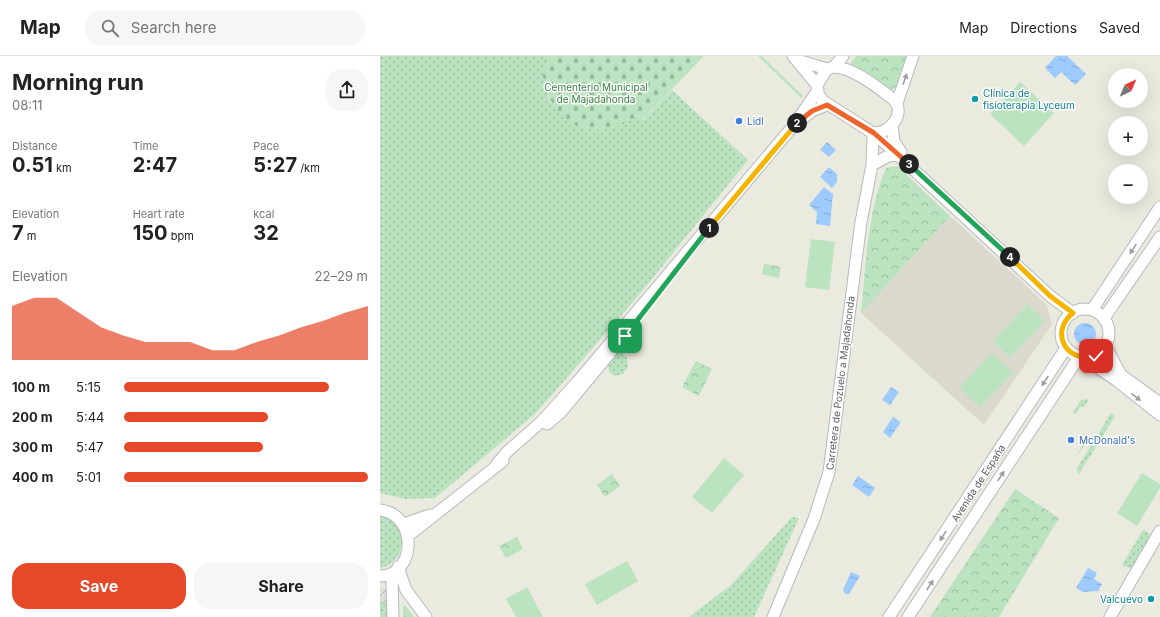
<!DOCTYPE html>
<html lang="en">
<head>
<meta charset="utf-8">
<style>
  body { margin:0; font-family:Inter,sans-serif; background:#f6f6f6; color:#222; height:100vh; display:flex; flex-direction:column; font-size:15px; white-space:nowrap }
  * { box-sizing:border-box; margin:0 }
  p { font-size:13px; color:#767676 }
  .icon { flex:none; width:22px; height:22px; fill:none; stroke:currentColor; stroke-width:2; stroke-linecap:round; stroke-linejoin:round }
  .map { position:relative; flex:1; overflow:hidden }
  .side { display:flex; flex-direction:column; background:#fff; width:380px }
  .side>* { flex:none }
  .needle { width:26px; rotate:44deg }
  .buttons { position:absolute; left:728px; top:12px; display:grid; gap:8px }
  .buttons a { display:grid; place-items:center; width:40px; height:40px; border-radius:50%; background:#fff; box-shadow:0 4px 16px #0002; font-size:20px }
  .pin { position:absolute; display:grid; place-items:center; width:34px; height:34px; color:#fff; margin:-17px; border-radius:8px; box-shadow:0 2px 6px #0006 }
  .km { position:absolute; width:20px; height:20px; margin:-10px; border-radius:50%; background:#222; color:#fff; font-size:11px; line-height:20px; text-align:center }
  .round { display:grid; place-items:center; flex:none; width:42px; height:42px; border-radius:16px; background:#f6f6f6 }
  .summary { display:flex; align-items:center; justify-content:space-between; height:68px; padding:0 12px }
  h1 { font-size:22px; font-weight:700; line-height:30px }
  .metrics { display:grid; grid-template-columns:repeat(3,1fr); gap:6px; height:68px; padding:4px 12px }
  .metrics div { display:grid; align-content:center }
  .metrics b { font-size:20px; font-weight:700 }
  .metrics small { font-size:11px; font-weight:400 }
  .metrics p { font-size:11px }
  .chart { height:112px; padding:8px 12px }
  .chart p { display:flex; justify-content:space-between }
  .chart svg { width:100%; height:72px; margin-top:4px; fill:#e6492a; opacity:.7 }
  .cta { display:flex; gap:8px; margin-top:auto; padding:8px 12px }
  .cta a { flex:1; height:46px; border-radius:16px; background:#e6492a; color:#fff; font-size:16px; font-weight:700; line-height:46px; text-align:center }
  .cta a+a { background:#f6f6f6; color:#222 }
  ul { padding:0 12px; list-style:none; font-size:13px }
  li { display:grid; grid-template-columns:64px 48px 1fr; align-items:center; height:30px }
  li i { height:10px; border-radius:5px; background:#e6492a }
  header { display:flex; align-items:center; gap:24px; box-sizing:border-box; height:56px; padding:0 20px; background:#fff; border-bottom:1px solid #e0e0e0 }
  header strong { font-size:19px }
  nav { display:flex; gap:22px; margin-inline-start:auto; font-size:14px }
  .search { width:280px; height:36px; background:#f6f6f6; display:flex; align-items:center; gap:10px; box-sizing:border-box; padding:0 14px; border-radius:16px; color:#767676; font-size:15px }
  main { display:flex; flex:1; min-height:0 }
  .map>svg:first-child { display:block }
</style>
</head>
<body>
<header>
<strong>Map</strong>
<div class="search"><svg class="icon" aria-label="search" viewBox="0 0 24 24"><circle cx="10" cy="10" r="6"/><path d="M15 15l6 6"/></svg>Search here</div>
<nav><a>Map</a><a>Directions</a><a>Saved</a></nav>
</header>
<main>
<section class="side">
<div class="summary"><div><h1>Morning run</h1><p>08:11</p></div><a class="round"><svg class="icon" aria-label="share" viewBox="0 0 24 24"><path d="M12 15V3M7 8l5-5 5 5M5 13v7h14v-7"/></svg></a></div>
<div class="metrics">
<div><p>Distance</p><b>0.51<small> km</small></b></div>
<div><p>Time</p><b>2:47</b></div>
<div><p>Pace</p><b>5:27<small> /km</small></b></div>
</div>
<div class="metrics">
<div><p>Elevation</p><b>7<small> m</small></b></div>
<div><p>Heart rate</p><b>150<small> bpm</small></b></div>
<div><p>kcal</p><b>32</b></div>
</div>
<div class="chart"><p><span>Elevation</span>22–29 m</p>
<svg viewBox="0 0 160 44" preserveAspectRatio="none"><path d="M0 44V11L10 6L20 6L30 15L40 24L50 29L60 33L70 33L80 33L90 38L100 38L110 33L120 29L130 24L140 20L150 15L160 11V44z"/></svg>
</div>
<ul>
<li><b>100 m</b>5:15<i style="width:84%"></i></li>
<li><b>200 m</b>5:44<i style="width:59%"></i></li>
<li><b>300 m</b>5:47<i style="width:57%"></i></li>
<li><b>400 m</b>5:01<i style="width:100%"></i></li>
</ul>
<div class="cta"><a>Save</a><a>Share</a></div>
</section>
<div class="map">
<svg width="780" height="561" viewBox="0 0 780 561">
  <defs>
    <pattern id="industrial-furrows" width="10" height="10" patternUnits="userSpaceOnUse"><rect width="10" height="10" fill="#dfddd7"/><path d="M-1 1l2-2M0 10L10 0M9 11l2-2" fill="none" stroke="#b8b6b2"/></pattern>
    <pattern id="grass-dots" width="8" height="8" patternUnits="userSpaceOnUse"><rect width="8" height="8" fill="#bbe3bf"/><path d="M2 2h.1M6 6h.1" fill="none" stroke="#9bbb9f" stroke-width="1.8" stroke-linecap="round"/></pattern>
    <pattern id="forest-crowns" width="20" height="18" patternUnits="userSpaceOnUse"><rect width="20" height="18" fill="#bbe3bf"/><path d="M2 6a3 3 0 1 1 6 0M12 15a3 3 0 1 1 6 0" fill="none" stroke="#9bbb9f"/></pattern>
    <pattern id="cemetery-stones" width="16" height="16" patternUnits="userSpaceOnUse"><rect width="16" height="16" fill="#bbe3bf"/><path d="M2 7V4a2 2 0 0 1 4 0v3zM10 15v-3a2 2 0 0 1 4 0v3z" fill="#9bbb9f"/></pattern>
    <pattern id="water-ripples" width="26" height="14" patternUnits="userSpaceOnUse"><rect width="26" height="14" fill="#9dcbfe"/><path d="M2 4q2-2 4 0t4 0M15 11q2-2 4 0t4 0" fill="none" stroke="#83a8d1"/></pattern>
  </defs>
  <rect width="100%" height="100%" fill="#ebeadf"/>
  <path fill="url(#industrial-furrows)" d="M 0,531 L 7,533 L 9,561 L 0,561 Z"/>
  <path fill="#dbd9cd" d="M 570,160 L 667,249 L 672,268 L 604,369 L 481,257 Z"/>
  <path fill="url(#grass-dots)" d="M 0,0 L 166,0 L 163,20 L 168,41 L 181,58 L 200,71 L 220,74 L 258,59 L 263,64 L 292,34 L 368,104 L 259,239 L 156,357 L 55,442 L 25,443 L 0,437 Z
    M 378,0 L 382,0 L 423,40 L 421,42 Z
    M 239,295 L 247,302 L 248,311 L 243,318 L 235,320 L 229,316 L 228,308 Z
    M 709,343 L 704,351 L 701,350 L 695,358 L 693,356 L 701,344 Z
    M 731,357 L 735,360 L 699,418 L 696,414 Z
    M 707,383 L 709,383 L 709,384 L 694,403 Z
    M 0,458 C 6,461 12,463 16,468 C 29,483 20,509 0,512 Z
    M 412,461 L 419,462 L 374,561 L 309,561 L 351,529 Z
    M 763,474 L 768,476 L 771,482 L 754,510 L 749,512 L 742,509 Z
    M 0,539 L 1,546 L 6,546 L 8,561 L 0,561 Z"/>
  <path fill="url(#forest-crowns)" d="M 476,0 L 527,0 L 516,31 L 511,34 L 470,9 Z
    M 517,110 L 570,160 L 481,257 C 486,209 487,157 506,112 Z
    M 384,208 L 401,211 L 399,222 L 382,218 Z
    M 316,305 L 332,313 L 319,340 L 302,331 Z
    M 232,418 L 240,430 L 225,441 L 217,429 Z
    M 635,433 L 679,462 L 619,561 L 550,561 Z
    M 137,481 L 143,493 L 126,502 L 119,490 Z
    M 25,549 L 34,561 L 23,561 L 23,550 Z"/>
  <path fill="url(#cemetery-stones)" d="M 166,0 L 324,0 L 262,64 L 258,59 C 246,67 235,73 221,74 C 191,77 167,49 163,21 C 162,15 165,6 166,0 Z"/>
  <path fill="#bbe3bf" d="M 640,26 L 674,57 L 644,90 L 610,58 Z
    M 431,183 L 455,186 L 449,234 L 425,231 Z
    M 648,248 L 665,265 L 630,301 L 613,285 Z
    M 612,297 L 633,317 L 600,351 L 579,332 Z
    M 344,402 L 364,419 L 332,457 L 312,441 Z
    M 762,417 L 780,428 L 780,432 L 757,470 L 737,457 Z
    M 247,505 L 258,525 L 217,549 L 205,528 Z
    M 147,531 L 163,561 L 136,561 L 126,543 Z"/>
  <path fill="url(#water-ripples)" d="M 676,0 L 687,0 L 706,18 L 695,29 L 681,16 L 675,22 L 665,12 Z
    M 447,86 L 456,94 L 449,101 L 440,94 Z
    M 449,111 L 457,118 L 457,126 L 452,132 L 440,121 Z
    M 444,131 L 453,138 L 450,170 L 436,168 L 437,156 L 429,149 Z
    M694 278a11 11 0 1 1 22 0a11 11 0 1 1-22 0Z
    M 511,331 L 519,336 L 510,349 L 502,344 Z
    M 513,361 L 521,366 L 510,382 L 503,376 Z
    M 478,420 L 495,432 L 489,441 L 472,429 Z
    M 708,512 L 717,517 L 714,523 L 722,528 L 718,535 L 703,536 L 696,532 Z
    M 471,516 L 480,520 L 469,538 L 465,538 L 463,534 Z"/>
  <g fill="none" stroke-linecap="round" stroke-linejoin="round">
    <defs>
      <path id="street" d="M 413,0 L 437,29
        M 417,4 L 447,13
        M 454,11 C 474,12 497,31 513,43 C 527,57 510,78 493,77 L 443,45 L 438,38 L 437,29 L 447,13 Z
        M 454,11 L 463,0
        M 517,47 L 533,0
        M 421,64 L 432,55 L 447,49
        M 512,70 L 514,86 L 521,96
        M 494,77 L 670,240 L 693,257
        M 492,109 L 508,100 L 518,99
        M681 277a24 24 0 1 1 48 0a24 24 0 1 1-48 0Z
        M 712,254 L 780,151
        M 724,262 L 780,181
        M 726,291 L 741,319 L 780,347
        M 702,301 L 736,324 L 780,359
        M 167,368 L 181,356 L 231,296
        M 117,408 L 127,396 L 162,365 L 199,324 L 414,69 L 438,34
        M 0,454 C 39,459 36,520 0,520
        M 24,468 L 50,459
        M 28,480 L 123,405
        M 18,511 L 26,534 L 46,561
        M 12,525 L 13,561
        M 393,561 L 434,463 L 449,416 L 481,166 L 492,109 L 493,77
        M 509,561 L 686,292
        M 528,561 L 699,301
        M 730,561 L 780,475"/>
    </defs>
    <use href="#street" stroke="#b7b9be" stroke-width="13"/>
    <use href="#street" stroke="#fff" stroke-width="11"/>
  </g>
  <defs><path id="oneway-solid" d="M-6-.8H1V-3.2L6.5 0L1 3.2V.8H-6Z"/></defs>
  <g fill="#9b9da0">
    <use href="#oneway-solid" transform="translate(525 23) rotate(-70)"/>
    <use href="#oneway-solid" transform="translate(753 193) rotate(124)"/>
    <use href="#oneway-solid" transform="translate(665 325) rotate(123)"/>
    <use href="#oneway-solid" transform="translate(756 341) rotate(38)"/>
    <use href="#oneway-solid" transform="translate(621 420) rotate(-57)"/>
    <use href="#oneway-solid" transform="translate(563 480) rotate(123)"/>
    <use href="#oneway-solid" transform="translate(550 529) rotate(-56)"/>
  </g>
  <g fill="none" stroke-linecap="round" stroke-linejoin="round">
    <defs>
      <path id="split-1" d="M 245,280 L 329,172"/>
      <path id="split-2" d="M 329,172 L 417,67"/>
      <path id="split-3" d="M 417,67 L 432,55 L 447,49 L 494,77 L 529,108"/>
      <path id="split-4" d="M 529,108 L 630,201"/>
      <path id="split-5" d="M 630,201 L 670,240 L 693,257 C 669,276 686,308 716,300"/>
    </defs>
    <use href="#split-1" stroke="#fff" stroke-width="8"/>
    <use href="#split-2" stroke="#fff" stroke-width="8"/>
    <use href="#split-3" stroke="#fff" stroke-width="8"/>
    <use href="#split-4" stroke="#fff" stroke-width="8"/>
    <use href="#split-5" stroke="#fff" stroke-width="8"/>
    <use href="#split-1" stroke="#22a559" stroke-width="5"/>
    <use href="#split-2" stroke="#f5b400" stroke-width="5"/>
    <use href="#split-3" stroke="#f0652b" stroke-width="5"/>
    <use href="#split-4" stroke="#22a559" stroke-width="5"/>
    <use href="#split-5" stroke="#f5b400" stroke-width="5"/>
  </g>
  <g fill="#0f9aa8" stroke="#fff" stroke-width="1.5">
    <circle cx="595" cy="43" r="4"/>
    <circle cx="771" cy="543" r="4"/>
  </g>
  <g fill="#3f7fe0" stroke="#fff" stroke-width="1.5">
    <circle cx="359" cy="65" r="4"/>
    <circle cx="691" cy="384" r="4"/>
  </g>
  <g text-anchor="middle" stroke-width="3" stroke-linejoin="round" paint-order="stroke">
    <g font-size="10" fill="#35833f" stroke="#fff">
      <text x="216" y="35">Cementerio Municipal<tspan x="216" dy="12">de Majadahonda</tspan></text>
    </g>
    <g font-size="10" fill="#0d838f" stroke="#fff" text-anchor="start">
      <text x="603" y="41">Clínica de<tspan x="603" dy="12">fisioterapia Lyceum</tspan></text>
      <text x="763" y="547" text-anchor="end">Valcuevo</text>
    </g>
    <g font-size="10" fill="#366cbe" stroke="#fff" text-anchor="start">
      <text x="367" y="69">Lidl</text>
      <text x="699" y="388">McDonald's</text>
    </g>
    <g font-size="10" fill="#585b60" stroke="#fff">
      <text transform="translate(460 327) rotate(-83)" y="4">Carretera de Pozuelo a Majadahonda</text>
      <text transform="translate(598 427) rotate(-57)" y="4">Avenida de España</text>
    </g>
  </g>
</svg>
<div class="buttons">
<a><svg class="needle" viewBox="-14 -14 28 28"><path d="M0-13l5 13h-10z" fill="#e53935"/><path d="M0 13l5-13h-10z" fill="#767676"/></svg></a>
<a>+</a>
<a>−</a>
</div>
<div class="pin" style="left:245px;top:280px;background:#1e9e55"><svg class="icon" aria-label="arrive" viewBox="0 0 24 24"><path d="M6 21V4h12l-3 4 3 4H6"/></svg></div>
<div class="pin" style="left:716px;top:300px;background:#d93025"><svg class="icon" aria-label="check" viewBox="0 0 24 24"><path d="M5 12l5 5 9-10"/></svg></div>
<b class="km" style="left:329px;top:172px">1</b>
<b class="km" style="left:417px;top:67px">2</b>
<b class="km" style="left:529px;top:108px">3</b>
<b class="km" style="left:630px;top:201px">4</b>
</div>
</main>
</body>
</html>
